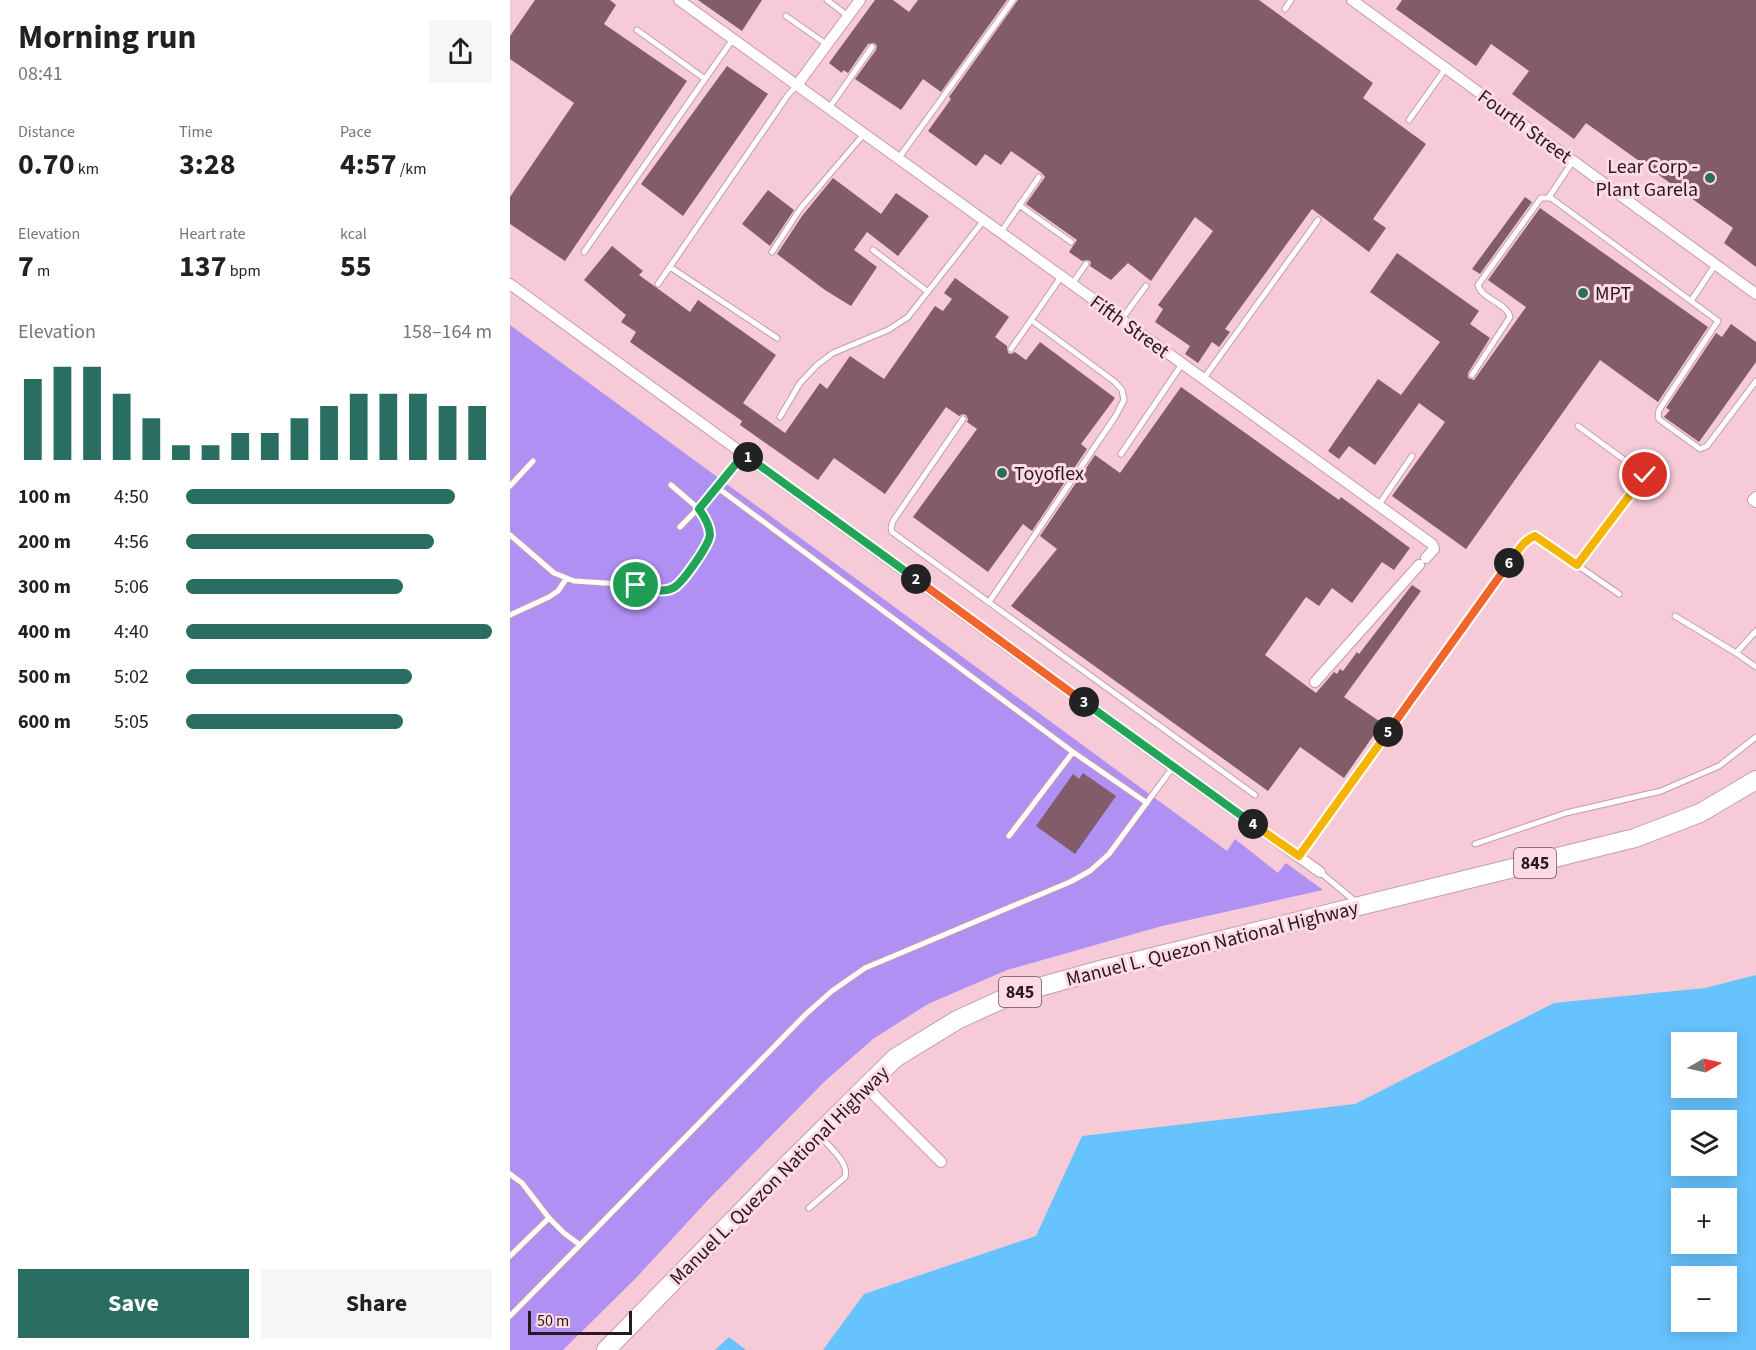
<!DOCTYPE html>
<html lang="en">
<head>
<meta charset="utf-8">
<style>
  body { margin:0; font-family:"Source Sans 3",sans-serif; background:#f6f6f6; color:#202124; height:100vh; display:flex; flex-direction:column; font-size:22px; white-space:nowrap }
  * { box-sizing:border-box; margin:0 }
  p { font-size:20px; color:#757577 }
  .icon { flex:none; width:33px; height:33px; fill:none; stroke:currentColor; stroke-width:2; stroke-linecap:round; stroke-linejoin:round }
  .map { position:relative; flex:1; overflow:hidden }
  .drawer { display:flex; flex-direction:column; background:#fff; width:510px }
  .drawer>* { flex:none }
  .needle { width:39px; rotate:81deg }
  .fabs { position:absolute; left:1161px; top:1032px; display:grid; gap:12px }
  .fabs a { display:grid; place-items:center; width:66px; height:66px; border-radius:0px; background:#fff; box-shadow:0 3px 15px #0003; font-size:30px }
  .scale { position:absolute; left:18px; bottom:15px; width:104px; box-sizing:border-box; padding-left:6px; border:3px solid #28191e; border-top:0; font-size:16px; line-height:21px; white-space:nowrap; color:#28191e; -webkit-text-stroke:4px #fedae4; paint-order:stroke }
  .pin { position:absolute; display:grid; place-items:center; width:51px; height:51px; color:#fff; margin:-26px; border:3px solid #fff; border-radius:50%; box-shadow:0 2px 6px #0007 }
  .km { position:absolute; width:30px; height:30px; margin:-15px; border-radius:50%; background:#222; color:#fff; font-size:16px; line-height:30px; text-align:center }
  .round { display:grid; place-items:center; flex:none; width:63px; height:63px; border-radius:0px; background:#f6f6f6 }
  .headline { display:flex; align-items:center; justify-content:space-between; height:102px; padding:0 18px }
  h1 { font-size:33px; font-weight:700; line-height:45px }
  .metrics { display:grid; grid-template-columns:repeat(3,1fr); gap:9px; height:102px; padding:6px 18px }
  .metrics div { display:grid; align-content:center }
  .metrics b { font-size:30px; font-weight:700 }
  .metrics small { font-size:16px; font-weight:400 }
  .metrics p { font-size:16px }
  .chart { height:168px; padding:12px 18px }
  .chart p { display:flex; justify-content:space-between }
  .chart svg { width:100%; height:108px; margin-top:6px; stroke:#296e60; stroke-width:6 }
  .button { display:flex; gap:12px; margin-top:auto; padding:12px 18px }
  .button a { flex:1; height:69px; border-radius:0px; background:#296e60; color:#fff; font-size:24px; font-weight:700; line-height:69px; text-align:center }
  .button a+a { background:#f6f6f6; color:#202124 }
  ul { padding:0 18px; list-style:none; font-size:20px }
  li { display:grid; grid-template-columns:96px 72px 1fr; align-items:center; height:45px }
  li i { height:15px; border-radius:8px; background:#296e60 }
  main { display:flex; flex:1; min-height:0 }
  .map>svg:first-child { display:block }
</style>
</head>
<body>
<main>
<section class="drawer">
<div class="headline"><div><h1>Morning run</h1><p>08:41</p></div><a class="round"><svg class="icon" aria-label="share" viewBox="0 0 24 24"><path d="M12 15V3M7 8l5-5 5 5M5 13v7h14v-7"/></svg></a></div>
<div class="metrics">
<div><p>Distance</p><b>0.70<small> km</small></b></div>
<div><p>Time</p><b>3:28</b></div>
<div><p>Pace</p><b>4:57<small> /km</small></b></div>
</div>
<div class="metrics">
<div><p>Elevation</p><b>7<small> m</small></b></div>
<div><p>Heart rate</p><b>137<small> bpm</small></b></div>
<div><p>kcal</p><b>55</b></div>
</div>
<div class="chart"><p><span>Elevation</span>158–164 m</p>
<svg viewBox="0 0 160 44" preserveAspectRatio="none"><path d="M5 44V11M15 44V6M25 44V6M35 44V17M45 44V27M55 44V38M65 44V38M75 44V33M85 44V33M95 44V27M105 44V22M115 44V17M125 44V17M135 44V17M145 44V22M155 44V22"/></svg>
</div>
<ul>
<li><b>100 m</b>4:50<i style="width:88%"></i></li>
<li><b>200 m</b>4:56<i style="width:81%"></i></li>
<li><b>300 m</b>5:06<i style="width:71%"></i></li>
<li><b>400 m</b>4:40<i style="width:100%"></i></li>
<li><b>500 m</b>5:02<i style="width:74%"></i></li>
<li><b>600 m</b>5:05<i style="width:71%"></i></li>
</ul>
<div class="button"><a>Save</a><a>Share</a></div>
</section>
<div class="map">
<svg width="1246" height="1350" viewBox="0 0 1246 1350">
  <rect width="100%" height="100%" fill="#f6cad7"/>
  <path fill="#b190f4" d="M 0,325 L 717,851 L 725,839 L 768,873 L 776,863 L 813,890 L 652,926 L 497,970 L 418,1004 L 363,1039 L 314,1082 L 198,1200 L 125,1279 L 53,1350 L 0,1350 Z"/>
  <path fill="#67c3fd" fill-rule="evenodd" d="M 1246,975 L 1246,1350 L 313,1350 L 354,1294 L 526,1236 L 572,1136 L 845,1104 L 1044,1003 L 1195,988 ZM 1172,1042 L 1216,1042 L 1216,1088 L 1172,1088 ZM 1172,1120 L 1216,1120 L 1216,1166 L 1172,1166 ZM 1172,1198 L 1216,1198 L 1216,1244 L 1172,1244 ZM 1172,1276 L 1216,1276 L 1216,1322 L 1172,1322 Z
    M 219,1337 L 236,1350 L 205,1350 Z"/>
  <path fill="#825c68" d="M 25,0 L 100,0 L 106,5 L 94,24 L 177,81 L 55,261 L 0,224 L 0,197 L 64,103 L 0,59 L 0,36 Z
    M 188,0 L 252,0 L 232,31 Z
    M 365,0 L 383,0 L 399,12 L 408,0 L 497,0 L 431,92 L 413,79 L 391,110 L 345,79 L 366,50 L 367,46 L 364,43 L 358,44 L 338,73 L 333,70 L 332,73 L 319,63 Z
    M 508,0 L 749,0 L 863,83 L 853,98 L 916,144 L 863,219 L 876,228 L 859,252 L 802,209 L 715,329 L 720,332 L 709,347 L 702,342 L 688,363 L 675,354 L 680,346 L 645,322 L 653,309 L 648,305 L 703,231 L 685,217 L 641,281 L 618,263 L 601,280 L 580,266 L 581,262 L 578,260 L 572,261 L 559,252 L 567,240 L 516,204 L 535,177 L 532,173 L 501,151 L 491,165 L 475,154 L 466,166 L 418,131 L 441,99 L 439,97 Z
    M 892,0 L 1246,0 L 1246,267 L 1214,243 L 1223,228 L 1076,123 L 1064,139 L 1002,94 L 1019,71 L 981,44 L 966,66 L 886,9 Z
    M 217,66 L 258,94 L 173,216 L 131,184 Z
    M 323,178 L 371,214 L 386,193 L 419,216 L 388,256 L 357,232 L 344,250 L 367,267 L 341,306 L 315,290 L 267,254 L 292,216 Z
    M 258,190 L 284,210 L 260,246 L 232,224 Z
    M 1015,197 L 1022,202 L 970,274 L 962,269 Z
    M 1030,208 L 1198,327 L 1148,402 L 1090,360 L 956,549 L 882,496 L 935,422 L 909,403 L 865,465 L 839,446 L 829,459 L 818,451 L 868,379 L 891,395 L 930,342 L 860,292 L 887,253 L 969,311 L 960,324 L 980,338 L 958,373 L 958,378 L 964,380 L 1016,307 L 978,280 Z
    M 102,246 L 133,271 L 129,275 L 180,312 L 188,300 L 266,355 L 233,403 L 275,433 L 310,383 L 317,389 L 340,356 L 374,379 L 425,306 L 433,311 L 442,299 L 434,293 L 445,278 L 499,317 L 485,337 L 497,346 L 498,353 L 501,354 L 505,352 L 516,360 L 530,342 L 605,398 L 571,444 L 577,449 L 522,531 L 513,524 L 478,572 L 403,517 L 467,429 L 457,422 L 458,419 L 456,415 L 453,414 L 449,416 L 436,407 L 375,494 L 324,458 L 308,480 L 230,425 L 232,421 L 120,342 L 126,332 L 111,322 L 116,315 L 74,280 Z
    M 1221,324 L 1246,342 L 1246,362 L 1189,442 L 1154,417 L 1160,410 L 1156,408 L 1206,333 L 1212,337 Z
    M 671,387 L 829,500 L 831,497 L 900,548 L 884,570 L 872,562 L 842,603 L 822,588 L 809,606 L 796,597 L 755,655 L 806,693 L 824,672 L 827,674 L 830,669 L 833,671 L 847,652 L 849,654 L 902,585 L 911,591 L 834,697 L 872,723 L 834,778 L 790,747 L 758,791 L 501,606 L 547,549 L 530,536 L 585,455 L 610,473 Z
    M 573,773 L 606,796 L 565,854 L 526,826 L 563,774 L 569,779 Z"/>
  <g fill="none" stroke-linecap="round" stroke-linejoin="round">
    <defs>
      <path id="service" d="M 317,0 L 338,16
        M 775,9 L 781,0
        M 276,16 L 316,44
        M 127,30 L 195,79
        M 319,108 L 362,47
        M 899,120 L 936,68
        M 388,159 L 503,0
        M 1039,197 L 1063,161
        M 509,205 L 561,242
        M 491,232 L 529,177
        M 363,250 L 418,292
        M 74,252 L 223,39
        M 262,252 L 290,209 L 354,134
        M 160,267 L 267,338
        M 148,284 L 278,95 L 287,85
        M 562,284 L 576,264
        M 1181,301 L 1208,321 L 1149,410 L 1148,417 L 1150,420 L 1190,449 L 1197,446 L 1246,381
        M 611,320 L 636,286
        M 501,349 L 551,277
        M 962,375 L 1000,317 C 996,302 972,300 968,285 L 1031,198 L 1041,198 L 1181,301 L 1205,265
        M 694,378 L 808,220
        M 270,417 L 290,383 L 307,365 L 323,353 L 378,330 L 398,317 L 474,220
        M 453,419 L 383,521 L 381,528 L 382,532 L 745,795
        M 611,454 L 672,364
        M 0,486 L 23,461
        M 208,488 L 563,752 L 637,803
        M 868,506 L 902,456
        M 170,527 L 208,488 L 234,454
        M 0,535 L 44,573 L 64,581 L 126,585 L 154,590 L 163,588 L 170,582 L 197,543 L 200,534 L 199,528 L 189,509 L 161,485
        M 1067,565 L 1135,475 L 1068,426
        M 479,602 L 605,417 L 614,400 L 612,390 L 605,382 L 521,320
        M 0,615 L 39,597 L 48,591 L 56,579
        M 1165,616 L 1226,653 L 1246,667
        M 1226,653 L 1246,631
        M 499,836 L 563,752
        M 965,844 L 1056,813 L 1151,791 L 1209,766 L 1246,737
        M 789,856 L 1014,543 L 1022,536 L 1025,536 L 1109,594
        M 810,872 L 847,903
        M 0,1174 L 12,1183 L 39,1218
        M 299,1208 L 335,1177 C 339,1162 320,1148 311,1137
        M 0,1256 L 39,1218 L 54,1233 L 70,1245 L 296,1014 L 322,991 L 355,968 L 560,882 L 580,871 L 599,854 L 663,767
        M 0,1316 L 70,1245"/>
      <path id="minor" d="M 169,0 L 922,544 L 924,549 L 916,558
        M 842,0 L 1246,294
        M 287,85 L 350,0
        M 0,284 L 663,767 L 810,872
        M 1246,497 L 1243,500 L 1246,502
        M 805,682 L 909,565
        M 356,1087 L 431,1162"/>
      <path id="primary" d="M 96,1350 L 278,1164 L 385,1058 L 447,1020 L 504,994 L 594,969 L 1125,838 L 1190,813 L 1246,780"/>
    </defs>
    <use href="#service" stroke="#c69ca9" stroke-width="7"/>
    <use href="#minor" stroke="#c69ca9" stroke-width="12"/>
    <use href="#primary" stroke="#c69ca9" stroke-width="20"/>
    <use href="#service" stroke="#fff" stroke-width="5"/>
    <use href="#minor" stroke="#fff" stroke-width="10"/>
    <use href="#primary" stroke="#fff" stroke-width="18"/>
  </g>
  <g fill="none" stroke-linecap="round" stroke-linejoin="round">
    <defs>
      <path id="split-1" d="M 126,585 C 137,588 152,594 163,588 C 172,584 199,545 200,535 C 200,525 194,516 189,509 L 234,454 L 238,457"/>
      <path id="split-2" d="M 238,457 L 406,579"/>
      <path id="split-3" d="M 406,579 L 574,702"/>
      <path id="split-4" d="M 574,702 L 743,824"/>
      <path id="split-5" d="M 743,824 L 789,856 L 878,732"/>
      <path id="split-6" d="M 878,732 L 999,563"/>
      <path id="split-7" d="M 999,563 C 1007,553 1013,540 1025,536 L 1067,565 L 1135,475"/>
    </defs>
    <use href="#split-1" stroke="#fff" stroke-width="12"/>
    <use href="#split-2" stroke="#fff" stroke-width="12"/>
    <use href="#split-3" stroke="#fff" stroke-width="12"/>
    <use href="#split-4" stroke="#fff" stroke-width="12"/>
    <use href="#split-5" stroke="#fff" stroke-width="12"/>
    <use href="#split-6" stroke="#fff" stroke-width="12"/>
    <use href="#split-7" stroke="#fff" stroke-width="12"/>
    <use href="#split-1" stroke="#22a559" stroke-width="8"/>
    <use href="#split-2" stroke="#22a559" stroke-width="8"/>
    <use href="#split-3" stroke="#f0652b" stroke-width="8"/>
    <use href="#split-4" stroke="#22a559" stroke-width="8"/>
    <use href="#split-5" stroke="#f5b400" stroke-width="8"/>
    <use href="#split-6" stroke="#f0652b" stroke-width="8"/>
    <use href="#split-7" stroke="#f5b400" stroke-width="8"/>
  </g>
  <g fill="#296e60" stroke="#fedae4" stroke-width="2">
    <circle cx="1200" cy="178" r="6"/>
    <circle cx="1073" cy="293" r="6"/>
    <circle cx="492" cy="473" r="6"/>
  </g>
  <g text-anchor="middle" stroke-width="6" stroke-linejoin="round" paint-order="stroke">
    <g fill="#fedae4" stroke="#685359" stroke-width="1.5">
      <rect x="1004" y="848" width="42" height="30" rx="4.5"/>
      <rect x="489" y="977" width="42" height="30" rx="4.5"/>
    </g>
    <g font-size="18" font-weight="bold" fill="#28191e">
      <text x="1025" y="869">845</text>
      <text x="510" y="998">845</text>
    </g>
    <g font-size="20" fill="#28191e" stroke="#fedae4">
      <text transform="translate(1015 126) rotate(36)" y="7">Fourth Street</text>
      <text transform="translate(620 326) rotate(36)" y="7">Fifth Street</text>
      <text transform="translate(702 943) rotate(-14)" y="7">Manuel L. Quezon National Highway</text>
      <text transform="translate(269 1175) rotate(-45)" y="7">Manuel L. Quezon National Highway</text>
    </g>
    <g font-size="20" fill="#28191e" stroke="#fedae4" text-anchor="start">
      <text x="1188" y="173" text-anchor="end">Lear Corp -<tspan x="1188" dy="23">Plant Garela</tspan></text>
      <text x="1085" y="300">MPT</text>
      <text x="504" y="480">Toyoflex</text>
    </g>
  </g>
</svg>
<div class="fabs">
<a><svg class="needle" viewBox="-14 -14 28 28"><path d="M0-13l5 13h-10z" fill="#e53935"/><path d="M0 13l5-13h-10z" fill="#757577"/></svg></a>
<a><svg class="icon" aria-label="layers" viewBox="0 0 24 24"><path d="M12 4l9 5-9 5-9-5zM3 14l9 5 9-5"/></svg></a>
<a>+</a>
<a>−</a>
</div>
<div class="scale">50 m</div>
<div class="pin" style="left:126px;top:585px;background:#1e9e55"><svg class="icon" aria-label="arrive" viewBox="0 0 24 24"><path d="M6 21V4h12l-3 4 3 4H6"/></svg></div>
<div class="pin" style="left:1135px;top:475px;background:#d93025"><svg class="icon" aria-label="check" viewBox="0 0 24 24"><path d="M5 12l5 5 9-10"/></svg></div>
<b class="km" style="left:238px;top:457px">1</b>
<b class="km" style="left:406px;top:579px">2</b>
<b class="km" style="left:574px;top:702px">3</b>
<b class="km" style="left:743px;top:824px">4</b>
<b class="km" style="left:878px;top:732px">5</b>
<b class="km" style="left:999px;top:563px">6</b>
</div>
</main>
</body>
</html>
